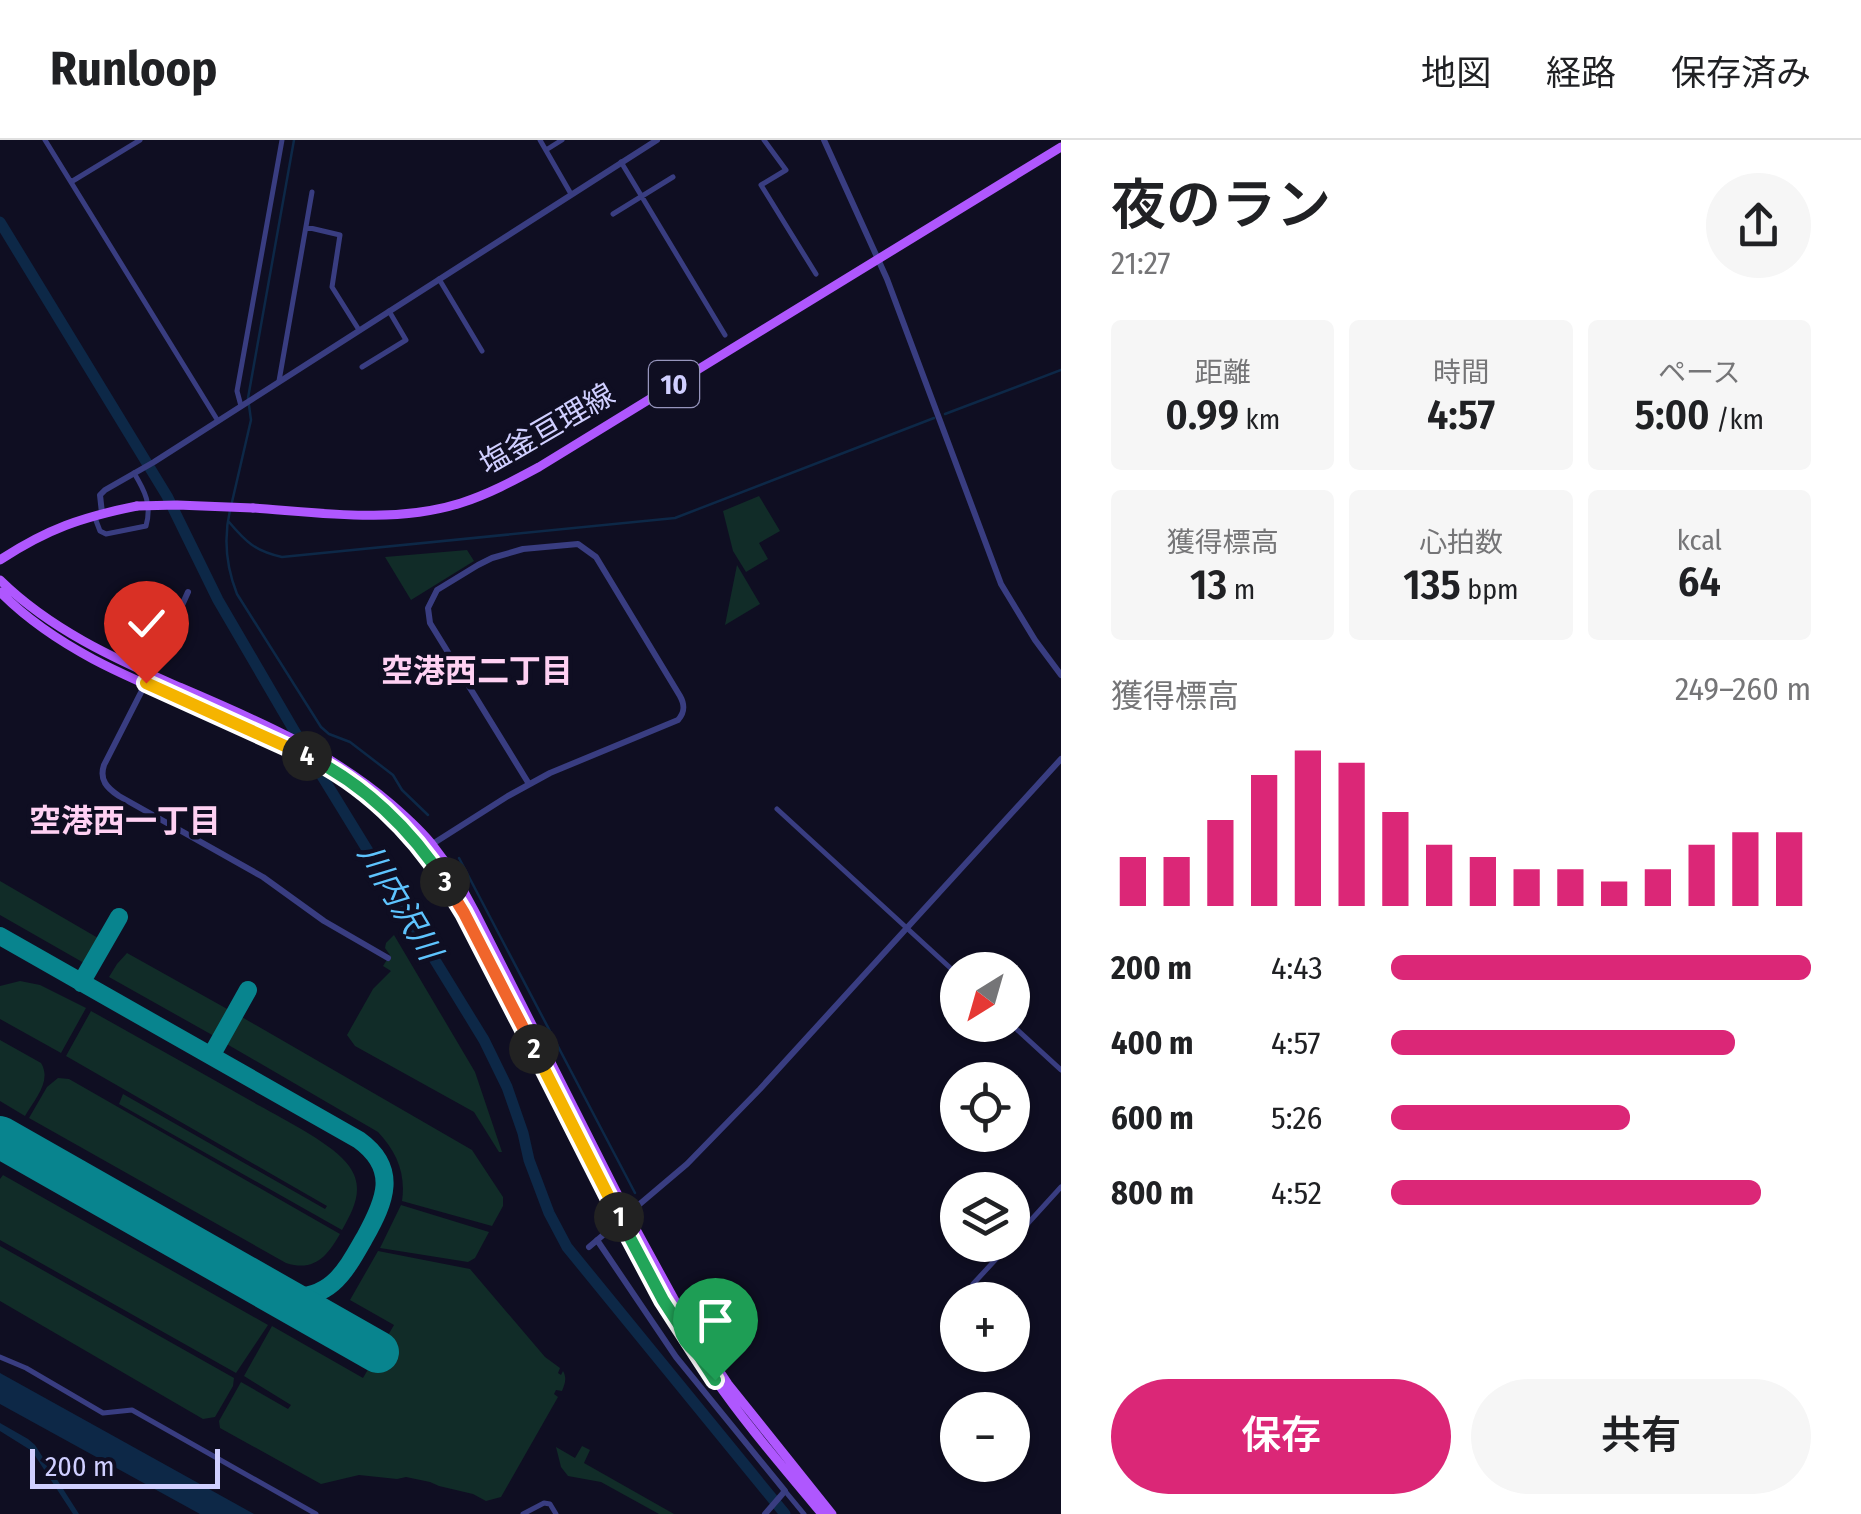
<!DOCTYPE html>
<html lang="ja">
<head>
<meta charset="utf-8">
<style>
  body { margin:0; font-family:"Fira Sans Condensed","Noto Sans JP",sans-serif; background:#f6f6f6; color:#202124; height:100vh; display:flex; flex-direction:column; font-size:38px; white-space:nowrap }
  * { box-sizing:border-box; margin:0 }
  p { font-size:32px; color:#757577 }
  .icon { flex:none; width:55px; height:55px; fill:none; stroke:currentColor; stroke-width:2; stroke-linecap:round; stroke-linejoin:round }
  .map { position:relative; flex:1; overflow:hidden }
  .sheet { display:flex; flex-direction:column; background:#fff; width:800px }
  .sheet>* { flex:none }
  .needle { width:65px; rotate:217deg }
  .buttons { position:absolute; left:940px; top:812px; display:grid; gap:20px }
  .buttons a { display:grid; place-items:center; width:90px; height:90px; border-radius:50%; background:#fff; box-shadow:0 2px 8px #0004; font-size:50px }
  .scale { position:absolute; left:30px; bottom:25px; width:190px; box-sizing:border-box; padding-left:10px; border:5px solid #d0cfff; border-top:0; font-size:28px; line-height:35px; white-space:nowrap; color:#d0cfff; -webkit-text-stroke:8px #0f0e22; paint-order:stroke }
  .pin { position:absolute; display:grid; place-items:center; width:85px; height:85px; color:#fff; margin:-102px -42px; border-radius:50% 50% 50% 0; rotate:-45deg; box-shadow:0 0 10px #0007 }
  .pin .icon { rotate:45deg }
  .km { position:absolute; width:50px; height:50px; margin:-25px; border-radius:50%; background:#222; color:#fff; font-size:28px; line-height:50px; text-align:center }
  .round { display:grid; place-items:center; flex:none; width:105px; height:105px; border-radius:52px; background:#f6f6f6 }
  .headline { display:flex; align-items:center; justify-content:space-between; height:170px; padding:0 50px }
  h1 { font-size:55px; font-weight:600; line-height:75px }
  .metrics { display:grid; grid-template-columns:repeat(3,1fr); gap:15px; height:170px; padding:10px 50px }
  .metrics div { display:grid; align-content:center; border-radius:10px; background:#f6f6f6; text-align:center }
  .metrics b { font-size:42px; font-weight:600 }
  .metrics small { font-size:28px; font-weight:400 }
  .metrics p { font-size:28px }
  .chart { height:280px; padding:20px 50px }
  .chart p { display:flex; justify-content:space-between }
  .chart svg { width:100%; height:180px; margin-top:10px; stroke:#db2777; stroke-width:6 }
  .action { display:flex; gap:20px; margin-top:auto; padding:20px 50px }
  .action a { flex:1; height:115px; border-radius:60px; background:#db2777; color:#fff; font-size:40px; font-weight:600; line-height:115px; text-align:center }
  .action a+a { background:#f6f6f6; color:#202124 }
  ul { padding:0 50px; list-style:none; font-size:32px }
  li { display:grid; grid-template-columns:160px 120px 1fr; align-items:center; height:75px }
  li i { height:25px; border-radius:12px; background:#db2777 }
  header { display:flex; align-items:center; gap:60px; box-sizing:border-box; height:140px; padding:0 50px; background:#fff; border-bottom:2px solid #e0e0e0 }
  header strong { font-size:48px }
  nav { display:flex; gap:55px; margin-inline-start:auto; font-size:35px }
  main { display:flex; flex:1; min-height:0 }
  .map>svg:first-child { display:block }
</style>
</head>
<body>
<header>
<strong>Runloop</strong>
<nav><a>地図</a><a>経路</a><a>保存済み</a></nav>
</header>
<main>
<div class="map">
<svg width="1061" height="1374" viewBox="0 0 1061 1374">
  <rect width="100%" height="100%" fill="#0f0e22"/>
  <path fill="#112c28" d="M 759,356 L 780,391 L 759,403 L 768,419 L 746,432 L 733,411 L 723,371 Z
    M 467,410 L 474,421 L 411,460 L 385,417 Z
    M 737,425 L 760,464 L 725,485 Z
    M 0,741 L 98,798 L 84,823 L 0,775 Z
    M 394,795 L 475,932 L 502,1012 L 499,1012 L 474,972 L 355,906 L 347,895 L 373,849 L 391,831 L 383,826 L 390,815 L 385,808 L 386,803 Z
    M 127,813 L 229,870 L 214,896 L 109,837 L 117,824 Z
    M 20,841 L 40,845 L 86,868 L 61,913 L 0,879 L 0,846 Z
    M 91,871 C 147,902 203,934 260,966 C 283,979 335,1005 349,1026 C 365,1048 354,1069 342,1090 L 119,964 L 123,954 L 325,1069 L 327,1066 L 66,916 Z
    M 240,876 L 472,1010 L 503,1057 L 503,1066 L 492,1086 L 402,1061 C 406,1034 397,1012 378,992 L 225,903 Z
    M 0,900 L 41,923 C 52,941 35,959 25,976 L 0,961 Z
    M 58,938 L 69,939 L 340,1094 C 327,1116 315,1132 286,1123 L 29,978 L 47,947 Z
    M 3,1035 L 268,1185 L 236,1233 L 0,1100 L 0,1039 Z
    M 401,1065 L 489,1092 L 475,1118 L 468,1122 L 380,1108 Z
    M 0,1106 L 234,1238 L 233,1246 L 215,1277 L 203,1279 L 0,1161 Z
    M 378,1111 L 470,1129 L 545,1217 L 560,1228 L 558,1233 L 561,1235 L 563,1231 C 567,1238 565,1244 562,1251 L 556,1250 L 554,1254 L 558,1257 L 501,1357 L 486,1361 L 473,1354 L 439,1346 L 430,1342 L 406,1337 L 397,1339 L 359,1335 L 321,1344 L 220,1288 L 219,1281 L 241,1242 L 288,1269 L 291,1265 L 244,1236 L 272,1186 L 363,1238 L 394,1185 L 350,1160 Z
    M 582,1306 L 590,1310 L 584,1323 L 674,1374 L 659,1374 L 601,1342 L 568,1336 L 561,1327 L 556,1307 L 575,1318 Z"/>
  <path fill="#0d2847" d="M 0,1233 L 254,1374 L 200,1374 L 0,1264 Z
    M 0,1283 L 28,1299 L 35,1305 L 79,1374 L 73,1374 L 32,1311 L 0,1291 Z"/>
  <g fill="none" stroke-linecap="round" stroke-linejoin="round">
    <path stroke="#0d2847" stroke-width="2.5" d="M 945,274 L 1061,230
      M 232,362 L 251,280 L 248,258 L 294,0
      M 230,370 C 223,400 226,426 237,454 L 321,587 L 329,594 L 350,602 L 393,635 L 402,650 L 428,675
      M 229,382 C 246,402 255,411 282,417 L 675,378 L 934,278
      M 459,718 L 635,1053"/>
    <path stroke="#0d2847" stroke-width="11" d="M 0,82 L 167,356 L 218,460 L 295,592 L 484,900 L 507,947 L 523,993 L 529,1020 L 549,1073 L 567,1107 L 785,1374"/>
    <path stroke="#08848e" stroke-width="18" d="M 0,796 L 359,1000 C 399,1029 385,1061 365,1097 C 344,1134 330,1161 282,1157
      M 81,843 L 119,777
      M 211,916 L 248,850"/>
    <path stroke="#08848e" stroke-width="42" d="M 0,997 L 378,1212"/>
    <path stroke="#393d81" stroke-width="5" d="M 45,0 L 218,281
      M 540,0 L 571,54
      M 764,0 L 786,30 L 761,45 L 816,134
      M 546,10 L 562,0
      M 621,22 L 725,195
      M 71,42 L 140,0
      M 613,74 L 673,37
      M 306,87 L 340,95 L 332,147 L 359,190
      M 439,139 L 482,211
      M 362,227 L 406,200 L 389,171
      M 279,241 L 312,52
      M 241,266 L 237,251 L 282,0
      M 95,378 L 100,391 L 106,394 L 146,386 C 152,365 145,351 134,333
      M 777,669 L 958,835
      M 1012,885 L 1061,930
      M 1012,1101 L 1061,1047
      M 973,1144 L 1009,1105
      M 0,1217 L 26,1228 L 103,1273 L 132,1270 L 316,1374
      M 785,1351 L 804,1374
      M 523,1374 L 544,1363 L 550,1364 L 556,1374"/>
    <path stroke="#393d81" stroke-width="6" d="M 824,0 L 887,139 L 1001,444 L 1035,500 L 1061,535
      M 102,373 L 100,355 L 105,350 L 154,322 L 657,0
      M 188,452 L 156,523 L 104,625 C 99,640 107,648 119,656 L 263,737 L 324,781 L 388,818
      M 423,710 L 508,656 L 550,633 L 678,580 C 685,572 685,565 680,556 L 596,417 L 578,404 L 523,409 L 492,418 L 478,425 L 437,450 L 428,468 L 430,483 L 529,644
      M 597,1100 L 676,1217 L 785,1351 L 765,1374
      M 589,1107 L 687,1024 L 760,949 L 1061,619"/>
    <path stroke="#af57fe" stroke-width="9" d="M 253,368 C 322,373 394,384 461,363 C 489,354 513,341 539,327 L 1061,7
      M 0,420 C 47,389 82,377 137,366
      M 0,440 C 50,489 113,518 177,546 C 252,578 328,610 391,664 C 406,677 422,691 434,707 C 450,727 463,749 475,772 L 627,1073 L 685,1179 L 728,1244 L 832,1374
      M 0,452 C 112,565 292,570 402,687 C 446,733 472,789 502,846 C 542,924 580,1004 621,1082 C 649,1136 680,1188 714,1238 C 747,1286 785,1329 822,1374"/>
    <path stroke="#af57fe" stroke-width="9" d="M 137,366 L 177,365 L 253,368"/>
  </g>
  <g fill="none" stroke-linecap="round" stroke-linejoin="round">
    <defs>
      <path id="split-1" d="M 619,1077 L 663,1160 L 715,1240"/>
      <path id="split-2" d="M 534,909 L 619,1077"/>
      <path id="split-3" d="M 445,742 L 464,773 L 534,909"/>
      <path id="split-4" d="M 307,616 C 363,643 412,690 445,742"/>
      <path id="split-5" d="M 146,543 L 307,616"/>
    </defs>
    <use href="#split-1" stroke="#fff" stroke-width="20"/>
    <use href="#split-2" stroke="#fff" stroke-width="20"/>
    <use href="#split-3" stroke="#fff" stroke-width="20"/>
    <use href="#split-4" stroke="#fff" stroke-width="20"/>
    <use href="#split-5" stroke="#fff" stroke-width="20"/>
    <use href="#split-1" stroke="#22a559" stroke-width="12"/>
    <use href="#split-2" stroke="#f5b400" stroke-width="12"/>
    <use href="#split-3" stroke="#f0652b" stroke-width="12"/>
    <use href="#split-4" stroke="#22a559" stroke-width="12"/>
    <use href="#split-5" stroke="#f5b400" stroke-width="12"/>
  </g>
  <g text-anchor="middle" stroke-width="9" stroke-linejoin="round" paint-order="stroke">
    <rect fill="#0f0e22" stroke="#9695bd" stroke-width="2.5" x="649" y="221" width="50" height="46" rx="8"/>
    <g font-size="28" font-weight="bold" fill="#d0cfff">
      <text x="674" y="254">10</text>
    </g>
    <g font-size="30" fill="#d0cfff" stroke="#0f0e22">
      <text transform="translate(547 289) rotate(-30)" y="10">塩釜亘理線</text>
    </g>
    <g font-size="32" font-weight="bold" fill="#ffd1f3" stroke="#0f0e22">
      <text x="477" y="542">空港西二丁目</text>
      <text x="125" y="692">空港西一丁目</text>
    </g>
    <g font-size="32" font-style="italic" fill="#5ec4fe" stroke="#0f0e22">
      <text transform="translate(400 762) rotate(59)" y="11">川内沢川</text>
    </g>
  </g>
</svg>
<div class="buttons">
<a><svg class="needle" viewBox="-14 -14 28 28"><path d="M0-13l5 13h-10z" fill="#e53935"/><path d="M0 13l5-13h-10z" fill="#757577"/></svg></a>
<a><svg class="icon" aria-label="locate" viewBox="0 0 24 24"><circle cx="12" cy="12" r="6"/><path d="M12 2v4M12 18v4M2 12h4M18 12h4"/></svg></a>
<a><svg class="icon" aria-label="layers" viewBox="0 0 24 24"><path d="M12 4l9 5-9 5-9-5zM3 14l9 5 9-5"/></svg></a>
<a>+</a>
<a>−</a>
</div>
<div class="scale">200 m</div>
<div class="pin" style="left:715px;top:1240px;background:#1e9e55"><svg class="icon" aria-label="arrive" viewBox="0 0 24 24"><path d="M6 21V4h12l-3 4 3 4H6"/></svg></div>
<div class="pin" style="left:146px;top:543px;background:#d93025"><svg class="icon" aria-label="check" viewBox="0 0 24 24"><path d="M5 12l5 5 9-10"/></svg></div>
<b class="km" style="left:619px;top:1077px">1</b>
<b class="km" style="left:534px;top:909px">2</b>
<b class="km" style="left:445px;top:742px">3</b>
<b class="km" style="left:307px;top:616px">4</b>
</div>
<section class="sheet">
<div class="headline"><div><h1>夜のラン</h1><p>21:27</p></div><a class="round"><svg class="icon" aria-label="share" viewBox="0 0 24 24"><path d="M12 15V3M7 8l5-5 5 5M5 13v7h14v-7"/></svg></a></div>
<div class="metrics">
<div><p>距離</p><b>0.99<small> km</small></b></div>
<div><p>時間</p><b>4:57</b></div>
<div><p>ペース</p><b>5:00<small> /km</small></b></div>
</div>
<div class="metrics">
<div><p>獲得標高</p><b>13<small> m</small></b></div>
<div><p>心拍数</p><b>135<small> bpm</small></b></div>
<div><p>kcal</p><b>64</b></div>
</div>
<div class="chart"><p><span>獲得標高</span>249–260 m</p>
<svg viewBox="0 0 160 44" preserveAspectRatio="none"><path d="M5 44V32M15 44V32M25 44V23M35 44V12M45 44V6M55 44V9M65 44V21M75 44V29M85 44V32M95 44V35M105 44V35M115 44V38M125 44V35M135 44V29M145 44V26M155 44V26"/></svg>
</div>
<ul>
<li><b>200 m</b>4:43<i style="width:100%"></i></li>
<li><b>400 m</b>4:57<i style="width:82%"></i></li>
<li><b>600 m</b>5:26<i style="width:57%"></i></li>
<li><b>800 m</b>4:52<i style="width:88%"></i></li>
</ul>
<div class="action"><a>保存</a><a>共有</a></div>
</section>
</main>
</body>
</html>
